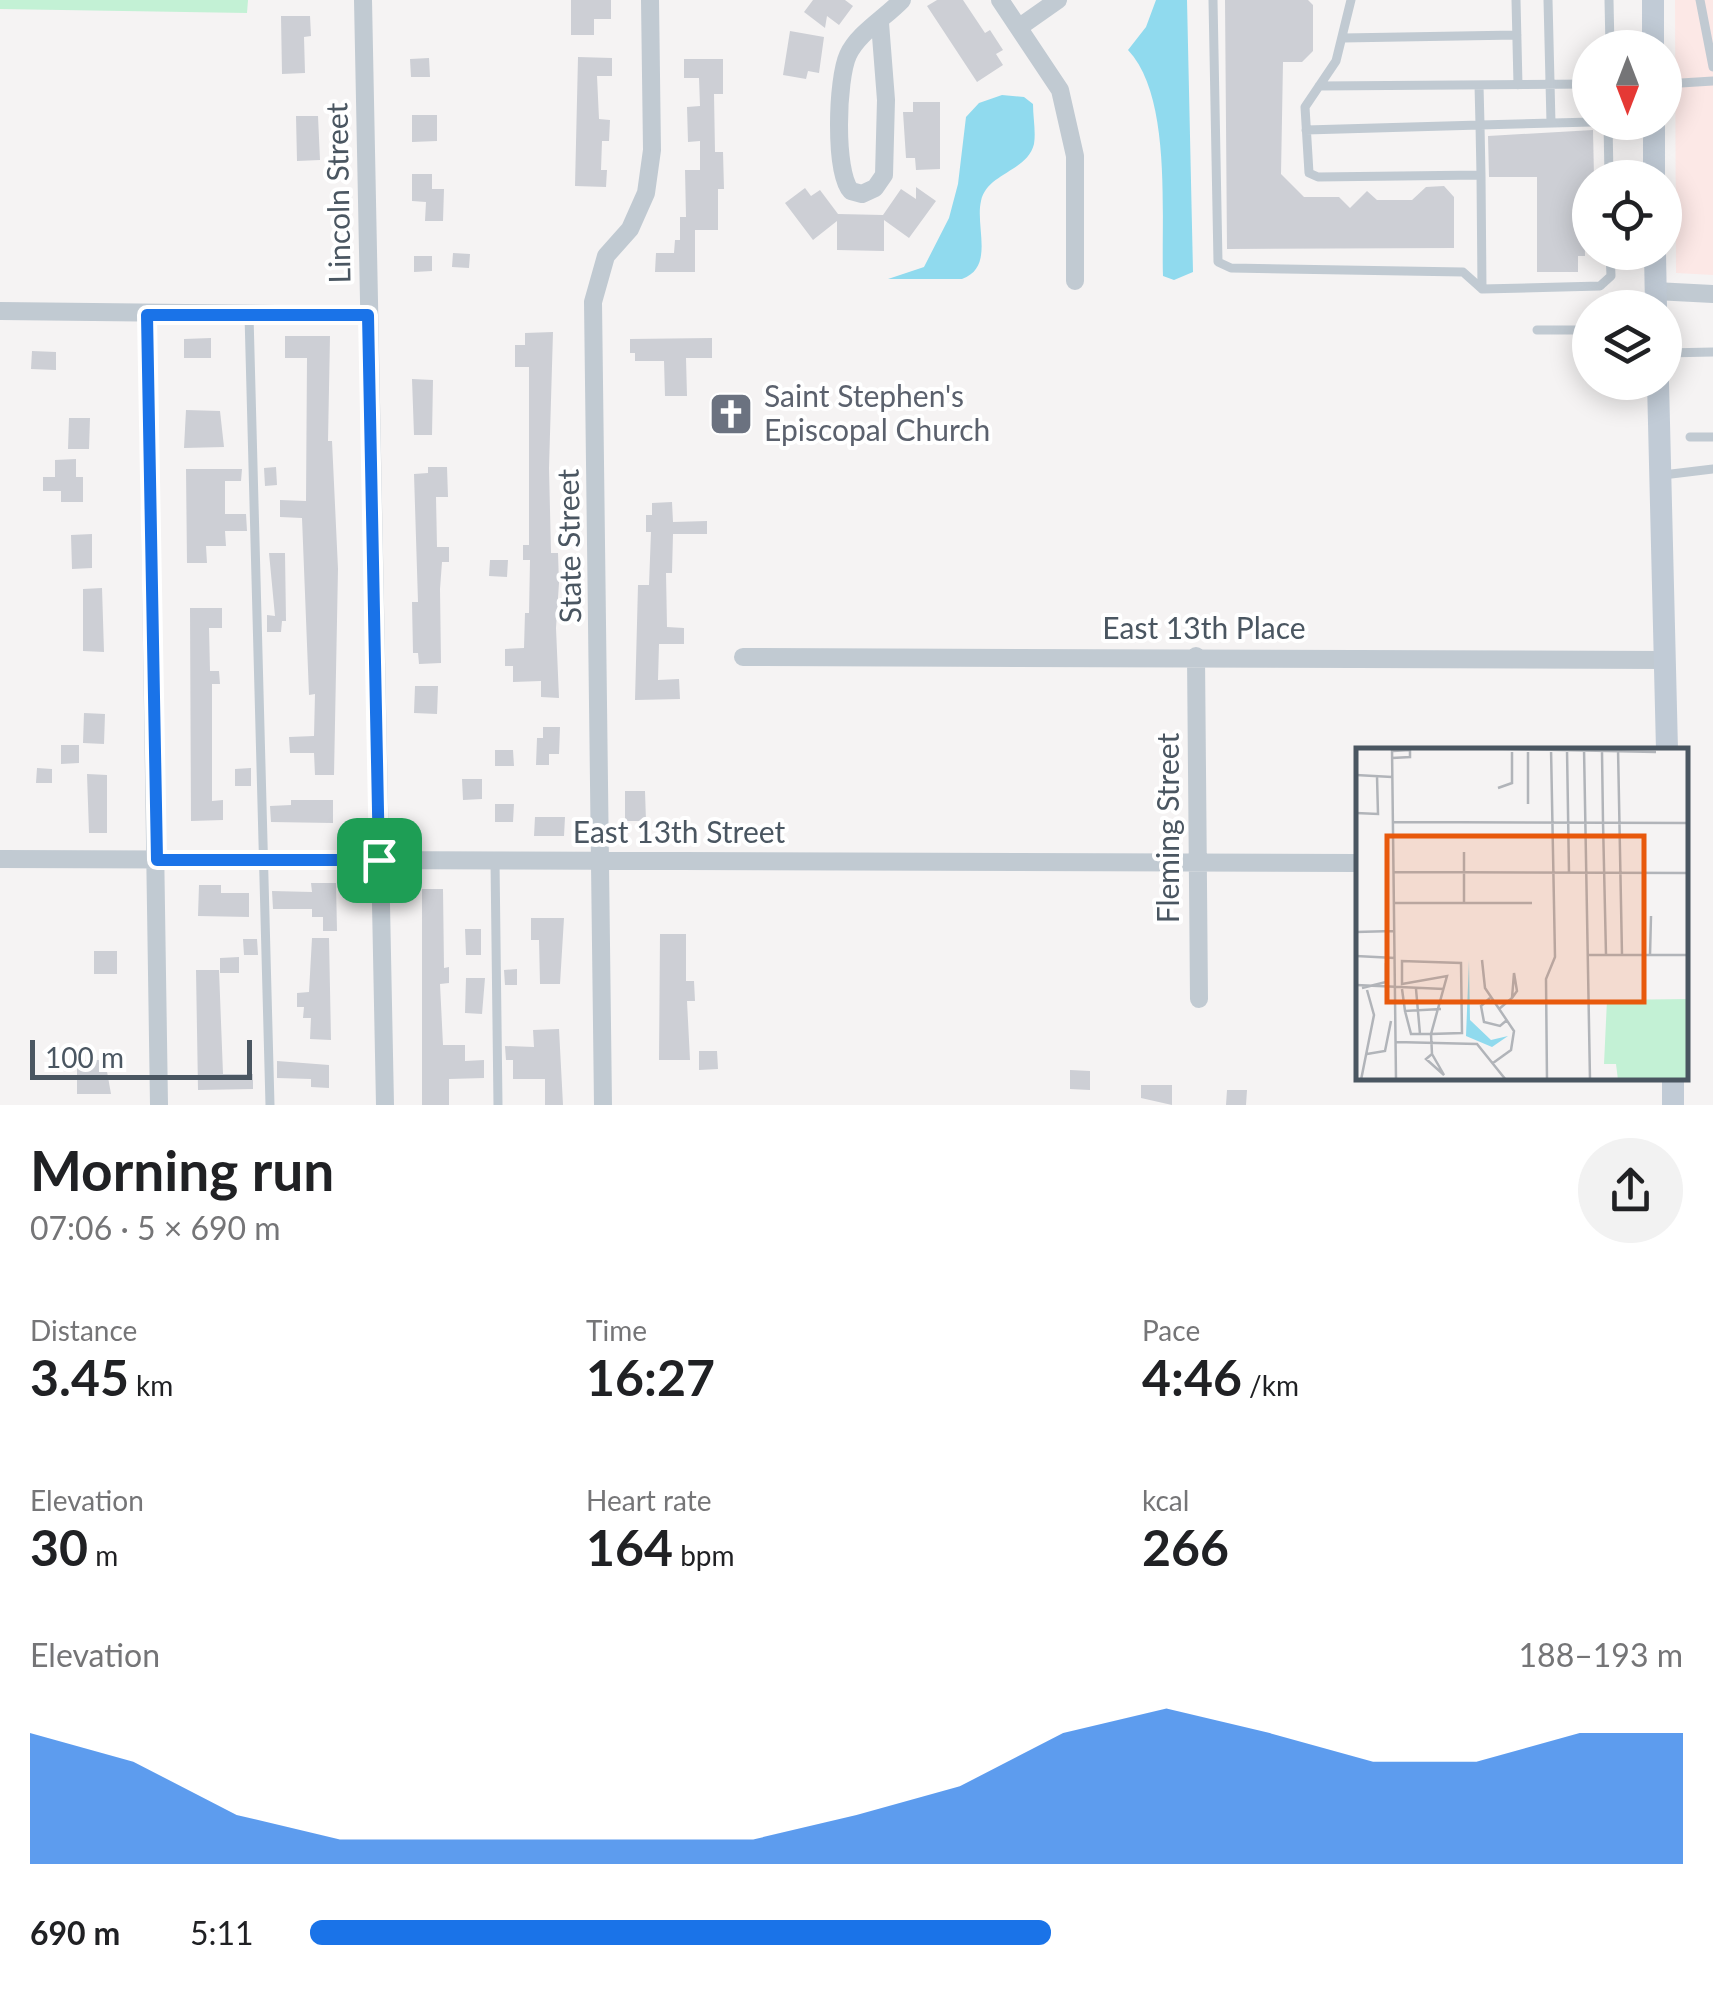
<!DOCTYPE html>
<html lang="en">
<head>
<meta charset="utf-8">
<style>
  body { margin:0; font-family:Lato,sans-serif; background:#f2f2f2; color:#202124; height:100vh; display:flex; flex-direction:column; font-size:38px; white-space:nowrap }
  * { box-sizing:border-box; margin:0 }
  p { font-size:32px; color:#757577 }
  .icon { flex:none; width:55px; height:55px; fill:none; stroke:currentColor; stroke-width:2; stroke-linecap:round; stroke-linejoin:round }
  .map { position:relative; height:1105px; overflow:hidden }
  .side { display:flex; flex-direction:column; background:#fff; flex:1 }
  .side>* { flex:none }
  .needle { width:65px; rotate:180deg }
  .tools { position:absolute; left:1572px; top:30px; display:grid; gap:20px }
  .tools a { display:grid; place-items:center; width:110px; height:110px; border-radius:50%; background:#fff; box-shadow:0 5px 25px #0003; font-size:50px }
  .scale { position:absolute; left:30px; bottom:25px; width:222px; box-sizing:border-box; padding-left:10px; border:5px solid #4a5661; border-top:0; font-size:28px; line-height:35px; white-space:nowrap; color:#4a5661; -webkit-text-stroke:8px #fff; paint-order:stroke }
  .pin { position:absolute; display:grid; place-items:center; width:85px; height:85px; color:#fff; margin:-42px; border-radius:20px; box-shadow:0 5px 15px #0006 }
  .round { display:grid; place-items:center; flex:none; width:105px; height:105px; border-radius:52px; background:#f2f2f2 }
  .overview { display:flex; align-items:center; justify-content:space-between; height:170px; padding:0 30px }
  h1 { font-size:55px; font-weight:700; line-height:75px }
  .figures { display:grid; grid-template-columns:repeat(3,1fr); gap:15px; height:170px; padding:10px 30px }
  .figures div { display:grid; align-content:center }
  .figures b { font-size:50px; font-weight:700 }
  .figures small { font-size:28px; font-weight:400 }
  .figures p { font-size:28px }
  .chart { height:280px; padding:20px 30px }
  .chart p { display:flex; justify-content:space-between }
  .chart svg { width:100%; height:180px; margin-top:10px; fill:#1a73e8; opacity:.7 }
  ul { padding:0 30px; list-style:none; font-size:32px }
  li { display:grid; grid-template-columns:160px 120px 1fr; align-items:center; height:75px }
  li i { height:25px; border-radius:12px; background:#1a73e8 }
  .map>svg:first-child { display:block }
</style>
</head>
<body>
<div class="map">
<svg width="1713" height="1105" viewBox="0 0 1713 1105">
  <rect width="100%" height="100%" fill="#f5f3f3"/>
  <path fill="#fce8e6" d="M 1675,0 L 1713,0 L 1713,275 L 1676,273 Z"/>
  <path fill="#c3f1d5" d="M 0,0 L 248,0 L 247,13 L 0,9 Z"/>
  <path fill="#90daee" d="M 1156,0 L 1187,0 L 1193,272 L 1174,280 L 1163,276 C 1161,215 1172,96 1128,50 L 1146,27 Z
    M 1002,95 L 1024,97 L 1033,104 C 1033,117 1036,132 1034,144 C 1027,172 987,173 981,201 C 975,227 995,267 962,279 L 888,279 L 924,267 L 949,218 L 958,184 L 966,117 L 979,103 Z"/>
  <path fill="#cdcfd5" d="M 571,0 L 611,0 L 611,19 L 594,19 L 594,35 L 571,35 Z
    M 813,0 L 845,0 L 853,6 L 839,25 L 827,16 L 825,28 L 804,12 Z
    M 937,0 L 963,0 L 985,33 L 990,30 L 1003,50 L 996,54 L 1003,65 L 977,82 L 927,6 Z
    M 1225,0 L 1308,0 L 1313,5 L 1313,51 L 1302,62 L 1283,62 L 1281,174 L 1304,197 L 1339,197 L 1350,208 L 1367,191 L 1377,200 L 1412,200 L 1426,187 L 1444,186 L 1454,197 L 1454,248 L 1227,249 Z
    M 281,16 L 310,16 L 311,36 L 304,37 L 305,73 L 282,74 Z
    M 790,31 L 824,37 L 819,73 L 808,71 L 806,79 L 783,75 Z
    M 578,57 L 612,58 L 612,76 L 597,76 L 599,119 L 610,120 L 609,141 L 602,141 L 601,170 L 607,170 L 606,187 L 575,186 Z
    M 429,58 L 430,77 L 411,77 L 410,59 Z
    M 684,59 L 723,59 L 723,94 L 714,94 L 715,152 L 723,152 L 724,189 L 718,189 L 718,230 L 695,230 L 695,272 L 655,272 L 656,253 L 674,253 L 675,240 L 680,240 L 680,217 L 686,217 L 685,170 L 700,170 L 700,141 L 688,142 L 687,107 L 700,106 L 699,78 L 684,78 Z
    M 913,102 L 940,102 L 940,169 L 916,170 L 915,158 L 906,158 L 903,112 L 913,112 Z
    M 412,115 L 437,115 L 437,141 L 412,142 Z
    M 296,116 L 318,116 L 320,160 L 297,161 Z
    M 1593,130 L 1594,178 L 1584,181 L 1585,256 L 1578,256 L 1578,272 L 1537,272 L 1537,177 L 1489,177 L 1488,136 Z
    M 412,174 L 432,174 L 432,189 L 444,189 L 443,221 L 425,221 L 426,202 L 412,201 Z
    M 916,187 L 936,201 L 909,238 L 884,220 L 884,251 L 837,250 L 837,221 L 813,240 L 785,203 L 805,188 L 811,196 L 820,190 L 838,214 L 883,215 L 901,189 L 916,199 Z
    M 453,253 L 470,254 L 469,268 L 452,267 Z
    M 414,256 L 432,256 L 432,271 L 414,272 Z
    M 553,332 L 549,468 L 551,553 L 558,553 L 559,583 L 556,628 L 559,698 L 541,697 L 541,681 L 513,682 L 513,666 L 505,666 L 505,649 L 524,648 L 525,613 L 529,613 L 530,560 L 523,560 L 523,545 L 529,545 L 529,367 L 515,367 L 515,345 L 525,345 L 525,333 Z
    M 285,336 L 330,336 L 328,441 L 332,441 L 338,569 L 334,775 L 315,775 L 314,753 L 290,753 L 289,737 L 314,736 L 315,694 L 309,695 L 302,518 L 280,517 L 280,500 L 306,501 L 307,358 L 285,358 Z
    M 211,338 L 211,358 L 184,358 L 184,339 Z
    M 712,338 L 712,358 L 686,358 L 687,396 L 665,396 L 664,361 L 635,361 L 635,353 L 630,353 L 630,339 Z
    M 32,351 L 56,352 L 56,370 L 31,369 Z
    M 412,379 L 433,380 L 432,435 L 414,435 Z
    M 186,410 L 220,411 L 224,447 L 184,448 Z
    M 69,418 L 90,418 L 89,449 L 68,449 Z
    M 76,459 L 76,477 L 83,477 L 83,502 L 61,502 L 61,491 L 43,491 L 43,477 L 55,477 L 55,460 Z
    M 276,467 L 277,485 L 265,486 L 264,468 Z
    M 428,467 L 447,467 L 448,497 L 436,497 L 437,547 L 449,547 L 449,562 L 442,562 L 440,589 L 441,663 L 419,664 L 418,653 L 413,653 L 412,602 L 418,602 L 414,474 L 428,473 Z
    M 186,469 L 242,469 L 241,481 L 225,481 L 225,514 L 246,514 L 247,531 L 225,531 L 226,546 L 206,546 L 207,563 L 187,563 Z
    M 672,502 L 673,522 L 707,521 L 707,534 L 673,534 L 672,573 L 666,573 L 667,627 L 684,628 L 684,644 L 659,644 L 658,680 L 679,679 L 680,699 L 635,700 L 638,585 L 649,585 L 651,532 L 646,532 L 646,515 L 652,515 L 652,503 Z
    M 92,534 L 92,568 L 72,569 L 71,535 Z
    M 269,553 L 285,553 L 286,621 L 282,621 L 281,632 L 267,632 L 267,615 L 275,616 Z
    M 490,560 L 508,560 L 507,577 L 489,576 Z
    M 102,588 L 104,652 L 83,651 L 83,589 Z
    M 190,608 L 222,608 L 222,628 L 209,628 L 210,671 L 219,671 L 220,684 L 212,684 L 212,801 L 223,800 L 223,820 L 191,821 Z
    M 415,686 L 438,686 L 437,714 L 414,713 Z
    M 84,713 L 105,714 L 104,744 L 83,743 Z
    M 543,727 L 560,727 L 559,754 L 549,754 L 549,765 L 536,765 L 537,738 L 543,738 Z
    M 61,745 L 79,745 L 79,763 L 61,764 Z
    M 495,750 L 513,750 L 514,766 L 495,766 Z
    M 37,768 L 52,769 L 52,783 L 36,783 Z
    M 251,768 L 251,786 L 235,786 L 235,769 Z
    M 87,774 L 107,775 L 107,833 L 89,833 Z
    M 462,779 L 482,779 L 482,799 L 463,800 Z
    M 625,791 L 645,791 L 646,821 L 625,821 Z
    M 291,800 L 333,800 L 333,823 L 271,822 L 270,806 L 291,805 Z
    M 495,804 L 514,804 L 513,822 L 495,822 Z
    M 535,817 L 565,817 L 564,836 L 534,836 Z
    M 311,883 L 336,883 L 337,931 L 323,931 L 323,917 L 312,917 L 312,909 L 273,909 L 272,891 L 312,892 Z
    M 199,885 L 221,885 L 221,893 L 249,893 L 249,917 L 198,916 Z
    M 422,889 L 443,889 L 444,968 L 449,967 L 449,983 L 440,984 L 443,1045 L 465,1045 L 465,1061 L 484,1060 L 484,1078 L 449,1079 L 449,1105 L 422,1105 Z
    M 531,918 L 564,918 L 560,984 L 540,984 L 539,940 L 531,940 Z
    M 465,929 L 481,929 L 481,955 L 466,955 Z
    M 660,934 L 686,934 L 686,981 L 694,981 L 695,1001 L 687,1001 L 690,1060 L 659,1060 Z
    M 312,938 L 329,938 L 331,1040 L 310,1039 L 311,1018 L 303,1018 L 304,1007 L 297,1007 L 297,993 L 309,992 Z
    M 243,939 L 257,939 L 258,955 L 244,955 Z
    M 94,951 L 117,951 L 117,974 L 94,974 Z
    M 239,957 L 239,973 L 220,973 L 220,958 Z
    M 517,969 L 517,985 L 505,985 L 504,970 Z
    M 196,970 L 219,970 L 223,1074 L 253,1074 L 253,1089 L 198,1090 Z
    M 466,978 L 485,978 L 482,1014 L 465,1013 Z
    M 559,1029 L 563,1105 L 545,1105 L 545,1079 L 513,1079 L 513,1060 L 506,1060 L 505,1046 L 534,1047 L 533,1030 Z
    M 699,1051 L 717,1051 L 718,1069 L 699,1070 Z
    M 77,1060 L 105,1060 L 111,1094 L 77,1094 Z
    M 277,1061 L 329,1065 L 329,1088 L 311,1087 L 311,1079 L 277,1078 Z
    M 1070,1070 L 1090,1071 L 1090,1090 L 1070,1089 Z
    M 1141,1085 L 1172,1085 L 1172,1105 L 1141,1098 Z
    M 1227,1090 L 1247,1090 L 1246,1105 L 1226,1105 Z"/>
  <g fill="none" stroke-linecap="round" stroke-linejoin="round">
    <path stroke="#c1cad2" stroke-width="9" d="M 1213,0 L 1218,262 L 1231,268 L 1463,272 L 1482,289 L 1600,286 L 1611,276 L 1610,252
      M 1351,0 L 1336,61 L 1305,107 L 1309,173 L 1318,177 L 1481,175 L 1480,125 L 1592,122
      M 1516,0 L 1518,85
      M 1548,0 L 1551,123
      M 1609,0 L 1610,48
      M 1700,0 L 1713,67
      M 1343,38 L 1517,35
      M 1665,84 L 1713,81
      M 1319,86 L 1590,84
      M 1608,122 L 1609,178
      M 1306,130 L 1480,125 L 1479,85
      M 1481,175 L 1482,289
      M 249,315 L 270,1105
      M 1537,330 L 1590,330
      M 1665,353 L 1713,352
      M 1690,437 L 1713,437
      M 1663,475 L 1713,469
      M 495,860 L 498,1105"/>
    <path stroke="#c1cad2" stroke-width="18" d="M 363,0 L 385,1105
      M 1000,0 L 1060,90 L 1075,156 L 1075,281
      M 880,23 L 886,100 L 884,175 L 875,188 L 862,194 L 851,191 C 834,172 837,79 848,55 C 858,33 885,18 902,0
      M 1021,26 L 1058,0
      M 1655,291 L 1713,294
      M 0,311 L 368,315
      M 147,315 L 159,1105
      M 1196,656 L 1199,999
      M 743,657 L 1665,660
      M 0,859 L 1358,863
      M 603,1105 L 593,302 L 606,256 L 630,229 L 646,193 L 652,150 L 650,0"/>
    <path stroke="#c1cbd6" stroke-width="22" d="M 1653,0 L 1653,48
      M 1654,122 L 1654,178
      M 1655,252 L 1656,308
      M 1658,382 L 1667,750
      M 1673,1078 L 1673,1105"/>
  </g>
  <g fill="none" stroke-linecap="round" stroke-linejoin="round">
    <defs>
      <path id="route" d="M 147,315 L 368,315 L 379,860 L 157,860 Z"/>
    </defs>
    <use href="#route" stroke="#fff" stroke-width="20"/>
    <use href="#route" stroke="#1a73e8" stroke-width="12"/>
  </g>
  <defs>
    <symbol id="church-square" viewBox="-11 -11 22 22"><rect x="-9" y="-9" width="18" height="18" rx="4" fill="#6b7280" stroke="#fff"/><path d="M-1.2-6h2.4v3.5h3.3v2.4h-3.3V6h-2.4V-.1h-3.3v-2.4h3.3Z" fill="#fff"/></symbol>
  </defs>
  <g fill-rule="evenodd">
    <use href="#church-square" x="706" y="389" width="50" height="50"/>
  </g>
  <g text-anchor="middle" stroke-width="8" stroke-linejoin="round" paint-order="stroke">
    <g font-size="30" fill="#4a5661" stroke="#fff">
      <text transform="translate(339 193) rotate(-91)" y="10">Lincoln Street</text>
      <text transform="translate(570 546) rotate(-91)" y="10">State Street</text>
      <text x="1204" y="639">East 13th Place</text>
      <text transform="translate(1169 828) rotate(-90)" y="10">Fleming Street</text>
      <text x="679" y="843">East 13th Street</text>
    </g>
    <g font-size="30" fill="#5b616d" stroke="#fff" text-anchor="start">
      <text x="764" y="407">Saint Stephen's<tspan x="764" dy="34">Episcopal Church</tspan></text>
    </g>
  </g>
  <g transform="translate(1356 748)">
    <rect width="332" height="332" fill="#f5f3f3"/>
    <path d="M 332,251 L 332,332 L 262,332 L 260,316 L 248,316 L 251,252 Z" fill="#c3f1d5"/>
    <path d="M 113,212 L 114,272 L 135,292 L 152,288 L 136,299 L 110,288 Z" fill="#90daee"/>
    <path fill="none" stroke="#b1b4b9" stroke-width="2.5" d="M 36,0 L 40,332M 109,0 L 300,4M 228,0 L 234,332M 262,0 L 266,207M 211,1 L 213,125M 172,4 L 172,56M 246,4 L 247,74M 36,10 L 54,9 L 54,2 L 37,3M 0,27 L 36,29M 142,40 L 156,35 L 156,4M 0,65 L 22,66 L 21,28M 38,74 L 333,75M 247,74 L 250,207M 108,104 L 108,155M 38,124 L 333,125M 39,155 L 176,155M 0,184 L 37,183M 232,207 L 333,207M 294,207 L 295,168M 0,208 L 39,210M 126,212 L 129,240 L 158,283 L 155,302 L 137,315M 0,237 L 88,241M 6,240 L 30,234 L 30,215M 46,241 L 49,263 L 85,261M 60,241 L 64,286 L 75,286 L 91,228 L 46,236 L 46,213 L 105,215 L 106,285 L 75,286 L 76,306 L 88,327 L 70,311 L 76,306M 134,250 L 125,258 L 128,274 L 144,278 L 151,272M 143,261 L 156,250 L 158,225 L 161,243 L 156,250M 49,263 L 55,286 L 64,286M 40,294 L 121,296 L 150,332M 11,306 L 29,303 L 35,273M 5,332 L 18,267 L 11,242M 191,332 L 190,231 L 199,209 L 195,0"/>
    <path fill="#e8590c" fill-opacity="0.15" stroke="#e8590c" stroke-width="5" d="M 31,88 L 288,88 L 288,254 L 31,254 Z"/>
    <rect width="332" height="332" fill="none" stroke="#4a5661" stroke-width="5"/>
  </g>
</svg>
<div class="tools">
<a><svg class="needle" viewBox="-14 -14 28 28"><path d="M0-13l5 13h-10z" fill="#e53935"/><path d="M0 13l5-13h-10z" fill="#757577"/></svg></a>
<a><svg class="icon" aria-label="locate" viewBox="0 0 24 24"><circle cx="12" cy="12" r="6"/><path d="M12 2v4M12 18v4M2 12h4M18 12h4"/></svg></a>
<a><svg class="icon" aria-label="layers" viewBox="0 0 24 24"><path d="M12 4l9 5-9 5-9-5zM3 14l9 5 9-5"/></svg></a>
</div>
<div class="scale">100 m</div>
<div class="pin" style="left:379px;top:860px;background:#1e9e55"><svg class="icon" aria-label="arrive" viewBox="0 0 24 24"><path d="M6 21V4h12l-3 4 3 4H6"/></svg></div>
</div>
<section class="side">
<div class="overview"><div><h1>Morning run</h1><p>07:06 · 5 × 690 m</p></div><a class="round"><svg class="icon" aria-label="share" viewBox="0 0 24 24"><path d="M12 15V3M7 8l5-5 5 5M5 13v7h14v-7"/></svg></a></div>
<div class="figures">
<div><p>Distance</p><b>3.45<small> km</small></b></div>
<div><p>Time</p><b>16:27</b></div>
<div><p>Pace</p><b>4:46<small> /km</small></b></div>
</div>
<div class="figures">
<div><p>Elevation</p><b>30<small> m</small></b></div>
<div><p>Heart rate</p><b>164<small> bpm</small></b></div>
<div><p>kcal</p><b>266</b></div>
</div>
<div class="chart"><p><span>Elevation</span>188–193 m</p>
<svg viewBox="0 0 160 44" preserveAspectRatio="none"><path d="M0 44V12L10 19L20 32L30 38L40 38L50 38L60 38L70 38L80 32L90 25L100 12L110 6L120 12L130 19L140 19L150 12L160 12V44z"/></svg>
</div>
<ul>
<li><b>690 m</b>5:11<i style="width:54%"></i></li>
</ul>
</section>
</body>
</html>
